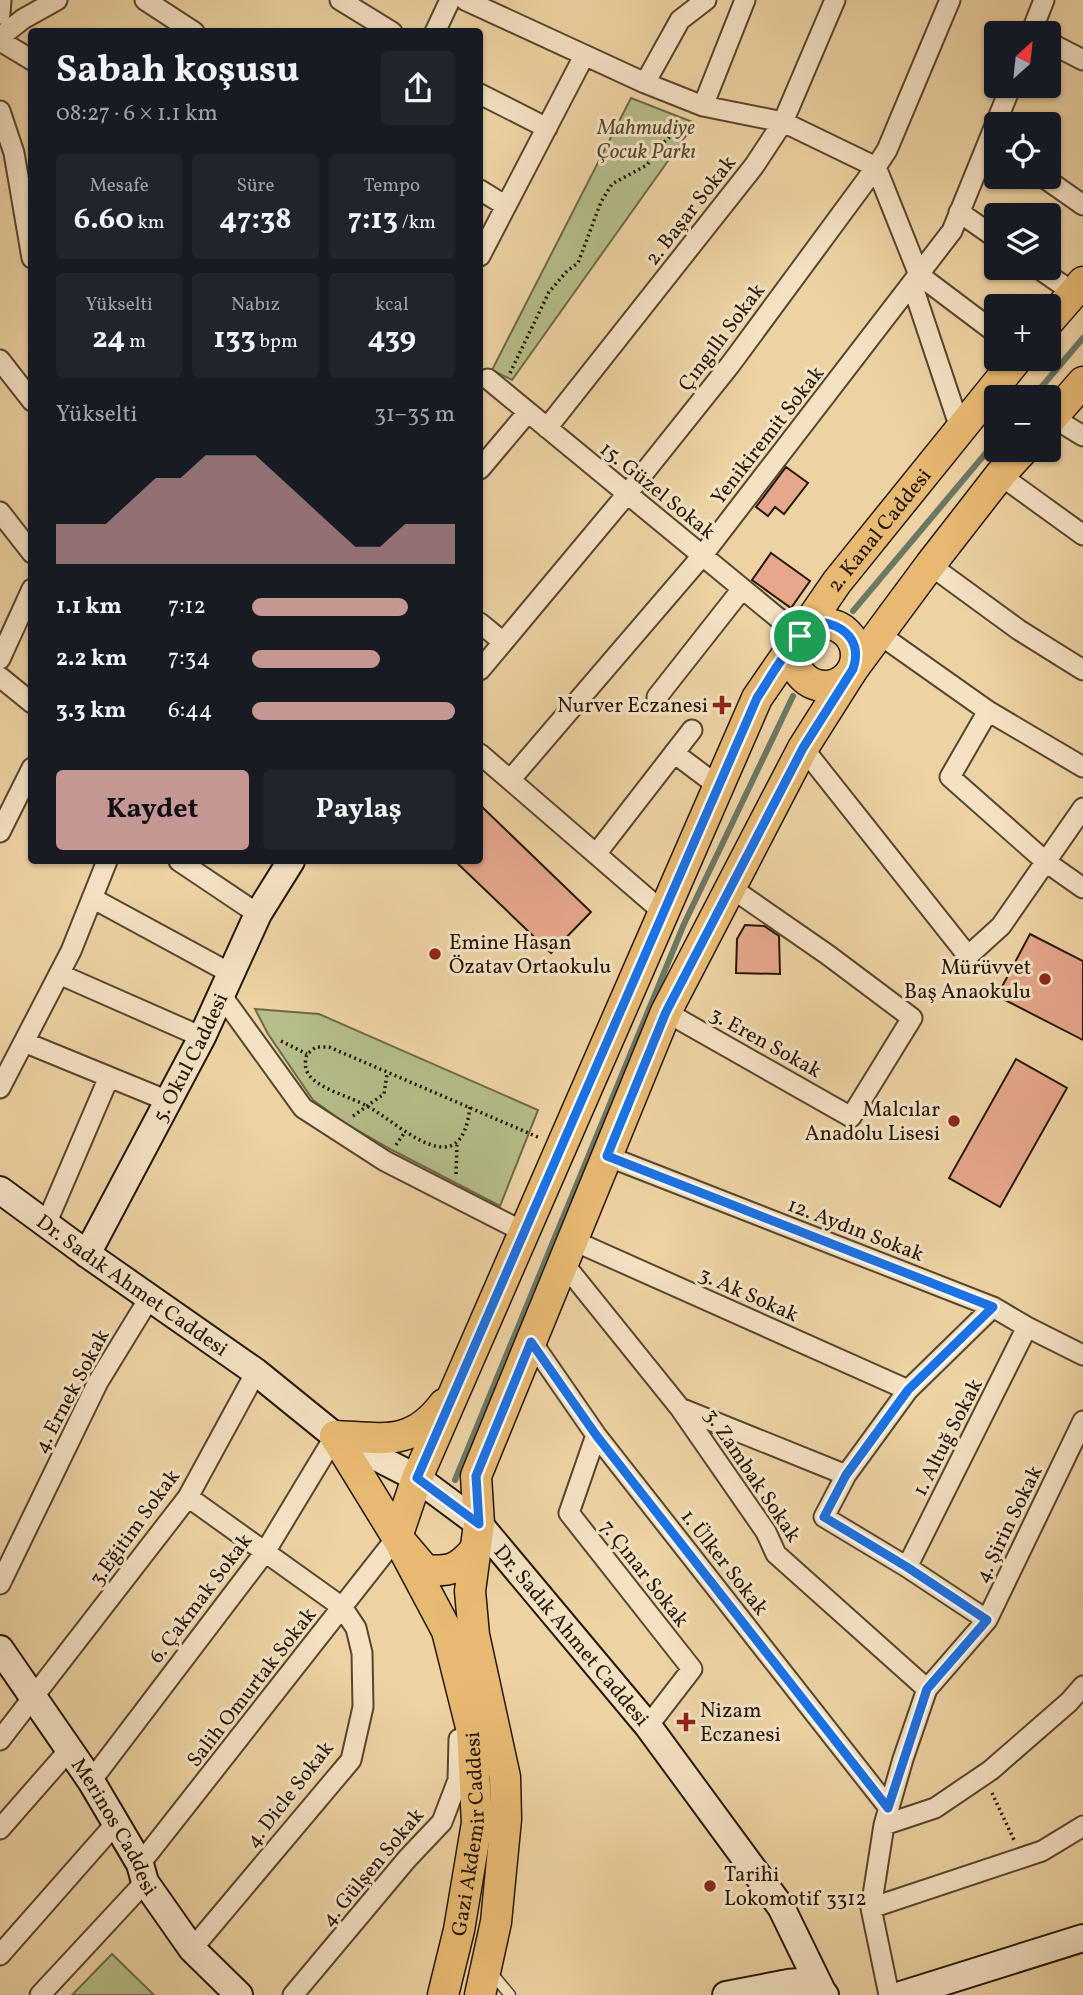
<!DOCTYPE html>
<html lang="tr">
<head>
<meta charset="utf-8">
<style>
  body { margin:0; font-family:Vollkorn,serif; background:#20242c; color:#f1f3f6; height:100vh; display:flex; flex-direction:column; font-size:26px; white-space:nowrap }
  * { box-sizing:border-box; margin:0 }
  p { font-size:23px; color:#9ea1a6 }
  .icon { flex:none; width:38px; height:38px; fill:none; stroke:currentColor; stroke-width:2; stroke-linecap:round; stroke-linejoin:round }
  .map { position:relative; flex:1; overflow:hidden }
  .panel { position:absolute; left:28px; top:28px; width:455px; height:836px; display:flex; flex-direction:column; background:#171b24; border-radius:7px; box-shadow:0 2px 5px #0004 }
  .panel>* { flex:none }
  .needle { width:46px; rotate:27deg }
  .tools { position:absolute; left:984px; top:21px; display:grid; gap:14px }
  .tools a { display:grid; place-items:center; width:77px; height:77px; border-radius:7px; background:#171b24; box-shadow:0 2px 5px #0004; font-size:35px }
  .pin { position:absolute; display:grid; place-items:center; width:60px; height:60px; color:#fff; margin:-30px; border:4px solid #fff; border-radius:50%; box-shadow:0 2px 7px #0007 }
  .round { display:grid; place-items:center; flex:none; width:74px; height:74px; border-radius:7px; background:#20242c }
  .head { display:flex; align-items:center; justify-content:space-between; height:119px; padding:0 28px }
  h1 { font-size:38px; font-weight:700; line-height:52px }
  .stats { display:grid; grid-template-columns:repeat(3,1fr); gap:10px; height:119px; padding:7px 28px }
  .stats div { display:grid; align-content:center; border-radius:7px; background:#20242c; text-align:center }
  .stats b { font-size:30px; font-weight:700 }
  .stats small { font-size:19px; font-weight:400 }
  .stats p { font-size:19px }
  .chart { height:196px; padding:14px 28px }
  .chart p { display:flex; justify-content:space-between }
  .chart svg { width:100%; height:126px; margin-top:7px; fill:#c59692; opacity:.7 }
  .action { display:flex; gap:14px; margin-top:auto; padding:14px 28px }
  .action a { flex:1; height:80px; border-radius:7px; background:#c59692; color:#111; font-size:28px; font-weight:700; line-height:80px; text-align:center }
  .action a+a { background:#20242c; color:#f1f3f6 }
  ul { padding:0 28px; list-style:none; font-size:23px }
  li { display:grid; grid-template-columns:112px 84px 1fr; align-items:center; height:52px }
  li i { height:18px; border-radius:9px; background:#c59692 }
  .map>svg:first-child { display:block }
</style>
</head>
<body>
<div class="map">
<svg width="1083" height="1995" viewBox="0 0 1083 1995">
  <rect width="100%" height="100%" fill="#eed2a3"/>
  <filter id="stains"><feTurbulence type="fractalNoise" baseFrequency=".00286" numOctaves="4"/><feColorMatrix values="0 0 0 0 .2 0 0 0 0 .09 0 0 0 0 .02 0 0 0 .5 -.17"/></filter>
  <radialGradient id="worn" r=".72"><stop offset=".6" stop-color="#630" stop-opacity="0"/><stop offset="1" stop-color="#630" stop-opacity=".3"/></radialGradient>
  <path fill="#b5bd88" stroke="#6d6a47" stroke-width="2" d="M 631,98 L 695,123 L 512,380 L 492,370 Z
    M 255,1009 L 319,1014 L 538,1110 L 500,1206 L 392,1150 L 343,1122 L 313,1100 L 268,1034 Z
    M 112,1954 L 154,1995 L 72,1995 Z"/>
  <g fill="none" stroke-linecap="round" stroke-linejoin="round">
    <path stroke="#6b7865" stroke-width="6" d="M 1033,397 L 1083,338
      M 853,611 L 996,441
      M 455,1480 L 684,924 L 793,696"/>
  </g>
  <path fill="#e6a78c" stroke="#251806" stroke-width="2" d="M 786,467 L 808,483 L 784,514 L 775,507 L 768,516 L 756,507 Z
    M 771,553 L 810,581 L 791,608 L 752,580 Z
    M 480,805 L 591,912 L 551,953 L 455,861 L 480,861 Z
    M 745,925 L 764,926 L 779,936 L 780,974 L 736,973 L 737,939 Z
    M 1030,934 L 1083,961 L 1083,1040 L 997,996 Z
    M 1016,1059 L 1067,1088 L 1000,1207 L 949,1178 Z"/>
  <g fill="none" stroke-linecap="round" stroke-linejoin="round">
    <defs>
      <path id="lane" d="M 490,1971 L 510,1995"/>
      <path id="street" d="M 145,0 L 194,32
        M 340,0 L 392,32
        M 465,0 L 645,83 L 703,106 L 783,122 L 876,167 L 919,275 L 996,333
        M 0,14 L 1,0
        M 435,32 L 450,0
        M 1031,33 L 1044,0
        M 0,37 L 23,19 L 57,0
        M 0,41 L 32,60
        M 1048,42 L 1083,60
        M 645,83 L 680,20 L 706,0
        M 480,94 L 547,128
        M 703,106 L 745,0
        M 0,111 L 14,153 L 32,258
        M 1043,177 L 1083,205
        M 480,190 L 506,206
        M 959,212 L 996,238
        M 480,256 L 584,56
        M 1038,268 L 1074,293
        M 912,284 L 960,428
        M 0,360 L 32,401
        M 488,379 L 800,636
        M 1052,417 L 1083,436
        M 547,428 L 754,166 L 783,122 L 835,0
        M 480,469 L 528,412
        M 1000,475 L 1083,535
        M 0,512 L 32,553
        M 930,565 L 1019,630 L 1083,670
        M 480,623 L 503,642
        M 879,634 L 988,711 L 1083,767
        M 0,659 L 32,589
        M 480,670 L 627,494 L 730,365 L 876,167 L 887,150 L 950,0
        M 0,677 L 32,703
        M 657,697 L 742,589
        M 988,711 L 950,777 L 1046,862 L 1083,888
        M 803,748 L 968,956 L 1001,926 L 1083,808
        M 674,753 L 718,786
        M 480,754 L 663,912
        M 510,780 L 702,556 L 952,231 L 1011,86
        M 0,832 L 32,768
        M 596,854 L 692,730
        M 179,861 L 258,914
        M 92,898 L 230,973
        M 59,974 L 202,1037
        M 222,996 L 303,1108 L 385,1161 L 524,1232
        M 666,1012 L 851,1117 L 912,1018 L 828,955 L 730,887
        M 24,1042 L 168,1101
        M 0,1088 L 71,951 L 107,861
        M 607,1156 L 993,1307 L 1027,1327 L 1083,1355
        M 46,1224 L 109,1077
        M 572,1240 L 908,1390
        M 564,1264 L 680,1408 L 766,1532 L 776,1554 L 927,1689
        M 531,1341 L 596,1435 L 889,1808
        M 680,1408 L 846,1475
        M 596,1435 L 569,1513 L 692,1669 L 648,1726
        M 188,1497 L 342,1607 L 356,1628 L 362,1653 L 363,1707 L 351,1760 L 192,1949
        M 907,1567 L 1027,1327
        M 0,1584 L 98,1382 L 150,1297
        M 987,1620 L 907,1567 L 824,1517 L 846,1475 L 908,1390 L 993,1307
        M 0,1740 L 188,1497 L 256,1372
        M 91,1781 L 265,1552 L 335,1436
        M 884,1825 L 935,1808 L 991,1770 L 1069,1702 L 1083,1686
        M 0,1829 L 70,1749
        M 140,1864 L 397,1537
        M 871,1908 L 1042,1851 L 1083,1826
        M 0,1955 L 117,1822
        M 40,1995 L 145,1882
        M 293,1995 L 407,1859 L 442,1822 L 458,1780 L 459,1739
        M 889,1995 L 871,1908 L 884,1825 L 903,1759 L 927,1689 L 987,1620 L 1083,1421"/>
      <g id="secondary">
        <path id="s1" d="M 0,1190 L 87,1254 L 256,1372 L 335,1436 L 417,1478 L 479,1524 L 648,1726 L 781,1907 L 822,1991"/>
        <path id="s2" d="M 87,1254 L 202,1037 L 258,914 L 291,861"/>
        <path id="s3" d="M 0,1649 L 91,1781 L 140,1864 L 145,1882 L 192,1949 L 239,1995"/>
        <path d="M 726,1995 L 783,1984"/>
        <path d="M 766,1995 C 782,1978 810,1978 825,1995"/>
        <path d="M 901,1995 L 1083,1938"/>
      </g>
      <g id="primary">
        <path d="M 1048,322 L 1083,282"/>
        <path d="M 1048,422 L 1083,382"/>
        <circle cx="825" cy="655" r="31"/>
        <path d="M 335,1436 L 397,1537 L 425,1570 C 450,1572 459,1569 475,1550"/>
        <path d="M 335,1436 C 383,1438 412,1447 444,1404"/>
        <path id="s4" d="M 443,1995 L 459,1930 L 477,1823 L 472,1731 L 447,1631 L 397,1537 L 417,1478 L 757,698 L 837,582 L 1017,359"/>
        <path d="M 480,1995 L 496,1922 L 506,1819 L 505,1777 L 474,1635 L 470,1591 L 479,1524 L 476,1476 L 666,1012 L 803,748 L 853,669 L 930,565 L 1000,475 L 1023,450"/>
      </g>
    </defs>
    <use href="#lane" stroke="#57462d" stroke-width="13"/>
    <use href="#street" stroke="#57462d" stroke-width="23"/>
    <use href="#secondary" stroke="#251806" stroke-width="30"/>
    <use href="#primary" stroke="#251806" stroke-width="33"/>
    <path stroke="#251806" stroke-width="3.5" stroke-dasharray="2 3.5" stroke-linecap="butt" d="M 510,373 L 549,292 L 567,271 L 578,263 L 601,202 L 612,184 L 647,165 L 662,144 L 688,120
      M 281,1041 L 307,1054
      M 470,1107 C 461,1187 403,1126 367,1106 C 351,1097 319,1089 309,1075 C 304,1068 305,1061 307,1054 L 316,1047 L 329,1047 L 540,1138
      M 353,1116 L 384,1094 L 387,1074
      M 396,1145 L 405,1132
      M 456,1174 L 457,1145
      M 992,1793 L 1014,1840"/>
    <use href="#lane" stroke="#f4e2c3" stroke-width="10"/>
    <use href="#street" stroke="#f4e2c3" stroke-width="19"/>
    <use href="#secondary" stroke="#f4e2c3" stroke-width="26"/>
    <use href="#primary" stroke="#e7b972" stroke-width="30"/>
  </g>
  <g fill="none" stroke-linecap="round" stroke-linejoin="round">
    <defs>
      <path id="route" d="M 826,623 C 850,629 861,646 853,669 L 803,748 L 666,1012 L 607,1156 L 993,1307 L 908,1390 L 846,1475 L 824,1517 L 907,1567 L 987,1620 L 927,1689 L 888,1808 L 596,1435 L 531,1342 L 476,1476 L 479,1524 L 417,1478 L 757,698 C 773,674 796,627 826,623 Z"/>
    </defs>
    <use href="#route" stroke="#fff" stroke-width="14"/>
    <use href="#route" stroke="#1a73e8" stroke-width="9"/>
  </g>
  <g fill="#8f2418" stroke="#f4e2c3" stroke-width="2.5">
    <path d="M718.5 694.5h7v7h7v7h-7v7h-7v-7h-7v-7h7z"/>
    <circle cx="435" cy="954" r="7"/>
    <circle cx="1045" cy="979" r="7"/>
    <circle cx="954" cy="1121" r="7"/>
    <path d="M682.5 1711.5h7v7h7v7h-7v7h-7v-7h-7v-7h7z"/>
    <circle cx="710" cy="1886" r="7"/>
  </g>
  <g text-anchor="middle" stroke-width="6" stroke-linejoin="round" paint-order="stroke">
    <g font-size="21" font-style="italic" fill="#504a2d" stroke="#f4e2c3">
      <text x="646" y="134">Mahmudiye<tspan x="646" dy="24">Çocuk Parkı</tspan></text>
    </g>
    <g font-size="21" fill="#251806" stroke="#f4e2c3">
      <text transform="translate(690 210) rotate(-52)" y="7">2. Başar Sokak</text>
      <text transform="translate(721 337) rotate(-53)" y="7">Çıngıllı Sokak</text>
      <text transform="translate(767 435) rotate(-52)" y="7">Yenikiremit Sokak</text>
      <text transform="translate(658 490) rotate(39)" y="7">15. Güzel Sokak</text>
      <text dy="7" stroke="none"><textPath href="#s4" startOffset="1598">2. Kanal Caddesi</textPath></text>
      <text transform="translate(766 1042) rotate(29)" y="7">3. Eren Sokak</text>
      <text dy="7" stroke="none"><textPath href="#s2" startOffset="222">5. Okul Caddesi</textPath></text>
      <text transform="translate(856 1229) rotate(21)" y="7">12. Aydın Sokak</text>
      <text dy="7" stroke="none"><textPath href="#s1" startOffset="163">Dr. Sadık Ahmet Caddesi</textPath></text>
      <text transform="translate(749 1294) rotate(24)" y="7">3. Ak Sokak</text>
      <text transform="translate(71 1391) rotate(-62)" y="7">4. Ernek Sokak</text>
      <text transform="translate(947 1437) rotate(-63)" y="7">1. Altuğ Sokak</text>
      <text transform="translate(753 1475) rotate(56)" y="7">3. Zambak Sokak</text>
      <text transform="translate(1008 1524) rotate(-64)" y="7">4. Şirin Sokak</text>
      <text transform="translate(134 1527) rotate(-54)" y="7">3.Eğitim Sokak</text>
      <text transform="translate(725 1562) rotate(52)" y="7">1. Ülker Sokak</text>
      <text transform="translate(645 1573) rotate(52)" y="7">7. Çınar Sokak</text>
      <text transform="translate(200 1598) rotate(-53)" y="7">6. Çakmak Sokak</text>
      <text dy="7" stroke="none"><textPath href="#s1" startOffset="730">Dr. Sadık Ahmet Caddesi</textPath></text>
      <text transform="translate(251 1687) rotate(-52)" y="7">Salih Omurtak Sokak</text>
      <text transform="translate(289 1794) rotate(-52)" y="7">4. Dicle Sokak</text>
      <text dy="7" stroke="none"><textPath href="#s3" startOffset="212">Merinos Caddesi</textPath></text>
      <text dy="7" stroke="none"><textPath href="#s4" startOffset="164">Gazi Akdemir Caddesi</textPath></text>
      <text transform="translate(372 1867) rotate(-50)" y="7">4. Gülşen Sokak</text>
    </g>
    <g font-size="21" fill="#251806" stroke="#f4e2c3" text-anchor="end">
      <text x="708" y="712">Nurver Eczanesi</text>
      <text x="449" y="949" text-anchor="start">Emine Hasan<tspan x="449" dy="24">Özatav Ortaokulu</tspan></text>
      <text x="1031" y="974">Mürüvvet<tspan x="1031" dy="24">Baş Anaokulu</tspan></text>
      <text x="940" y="1116">Malcılar<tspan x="940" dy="24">Anadolu Lisesi</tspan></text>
      <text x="700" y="1717" text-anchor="start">Nizam<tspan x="700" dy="24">Eczanesi</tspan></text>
      <text x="724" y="1881" text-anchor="start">Tarihi<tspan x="724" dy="24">Lokomotif 3312</tspan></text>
    </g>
  </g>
  <rect width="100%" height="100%" filter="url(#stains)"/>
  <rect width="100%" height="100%" fill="url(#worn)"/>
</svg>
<div class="tools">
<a><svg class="needle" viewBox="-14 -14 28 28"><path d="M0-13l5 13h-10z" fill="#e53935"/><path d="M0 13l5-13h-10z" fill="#9ea1a6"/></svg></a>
<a><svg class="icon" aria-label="locate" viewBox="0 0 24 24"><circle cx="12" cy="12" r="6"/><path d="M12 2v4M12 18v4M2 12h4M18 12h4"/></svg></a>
<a><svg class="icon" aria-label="layers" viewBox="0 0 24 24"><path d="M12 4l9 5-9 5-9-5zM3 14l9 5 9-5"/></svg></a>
<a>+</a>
<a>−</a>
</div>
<div class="pin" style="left:800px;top:636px;background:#1e9e55"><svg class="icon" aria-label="arrive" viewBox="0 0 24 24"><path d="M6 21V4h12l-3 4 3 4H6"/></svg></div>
<section class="panel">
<div class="head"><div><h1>Sabah koşusu</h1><p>08:27 · 6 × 1.1 km</p></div><a class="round"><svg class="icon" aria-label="share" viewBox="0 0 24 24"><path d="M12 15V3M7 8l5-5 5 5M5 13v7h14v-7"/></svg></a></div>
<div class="stats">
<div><p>Mesafe</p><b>6.60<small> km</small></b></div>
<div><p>Süre</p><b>47:38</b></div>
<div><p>Tempo</p><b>7:13<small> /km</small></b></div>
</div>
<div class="stats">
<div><p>Yükselti</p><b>24<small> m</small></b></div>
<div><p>Nabız</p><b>133<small> bpm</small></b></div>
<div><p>kcal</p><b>439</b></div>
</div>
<div class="chart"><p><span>Yükselti</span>31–35 m</p>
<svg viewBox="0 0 160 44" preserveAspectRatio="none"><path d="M0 44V30L10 30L20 30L30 22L40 14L50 14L60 6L70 6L80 6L90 14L100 22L110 30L120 38L130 38L140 30L150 30L160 30V44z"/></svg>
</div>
<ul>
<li><b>1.1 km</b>7:12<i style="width:77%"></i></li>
<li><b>2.2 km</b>7:34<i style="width:63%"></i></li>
<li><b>3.3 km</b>6:44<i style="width:100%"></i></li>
</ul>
<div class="action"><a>Kaydet</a><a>Paylaş</a></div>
</section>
</div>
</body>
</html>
